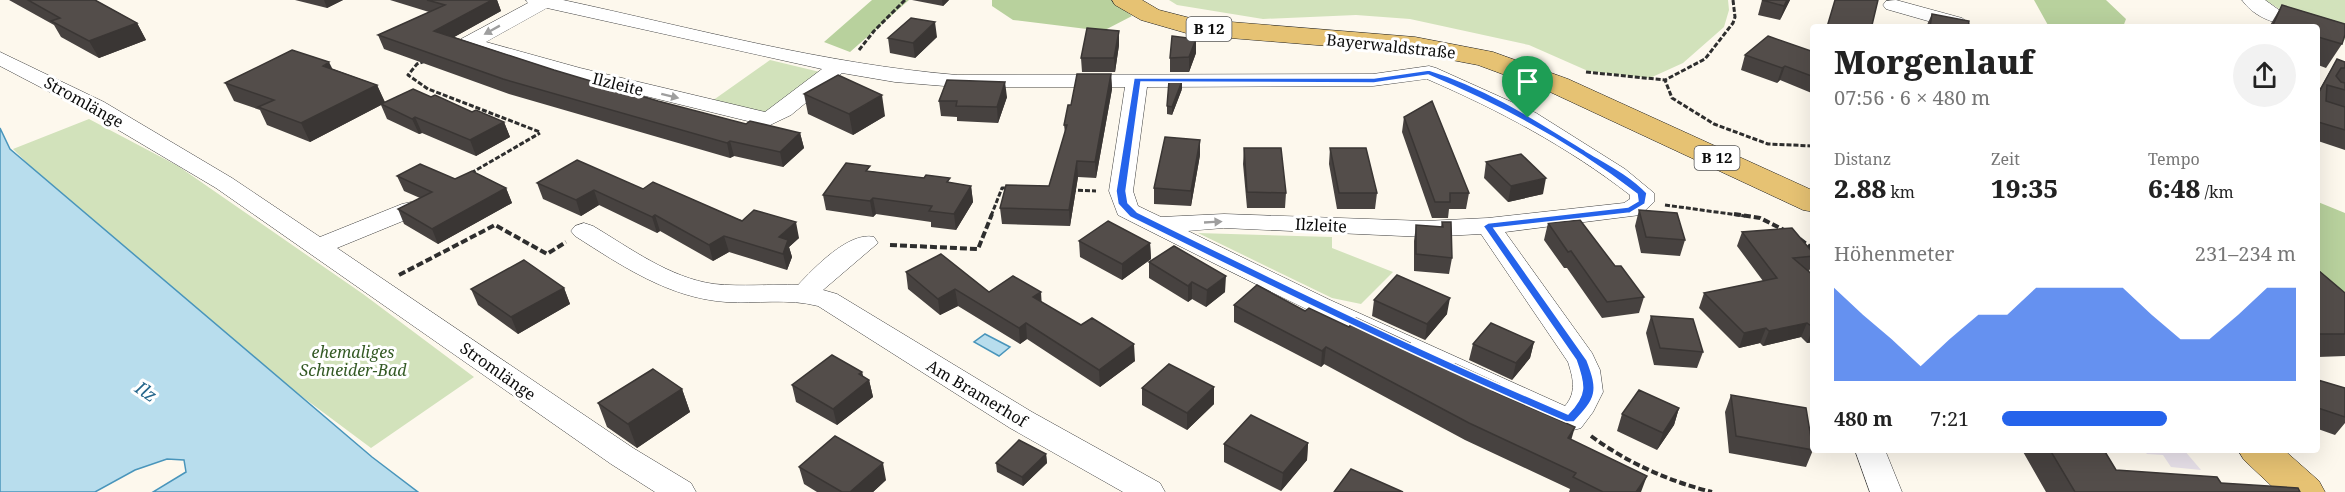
<!DOCTYPE html>
<html lang="de">
<head>
<meta charset="utf-8">
<style>
  body { margin:0; font-family:"Noto Serif",serif; background:#f2f2f2; color:#222; height:100vh; display:flex; flex-direction:column; font-size:22px; white-space:nowrap }
  * { box-sizing:border-box; margin:0 }
  p { font-size:20px; color:#767676 }
  .icon { flex:none; width:33px; height:33px; fill:none; stroke:currentColor; stroke-width:2; stroke-linecap:round; stroke-linejoin:round }
  .map { position:relative; flex:1; overflow:hidden }
  .drawer { position:absolute; left:1810px; top:24px; width:510px; height:429px; display:flex; flex-direction:column; background:#fff; border-radius:6px; box-shadow:0 6px 24px #0002 }
  .drawer>* { flex:none }
  .pin { position:absolute; display:grid; place-items:center; width:51px; height:51px; color:#fff; margin:-62px -26px; border-radius:50% 50% 50% 0; rotate:-45deg; box-shadow:0 0 6px #0007 }
  .pin .icon { rotate:45deg }
  .round { display:grid; place-items:center; flex:none; width:63px; height:63px; border-radius:32px; background:#f2f2f2 }
  .overview { display:flex; align-items:center; justify-content:space-between; height:102px; padding:0 24px }
  h1 { font-size:33px; font-weight:800; line-height:45px }
  .figures { display:grid; grid-template-columns:repeat(3,1fr); gap:9px; height:102px; padding:6px 24px }
  .figures div { display:grid; align-content:center }
  .figures b { font-size:26px; font-weight:800 }
  .figures small { font-size:16px; font-weight:400 }
  .figures p { font-size:16px }
  .chart { height:168px; padding:12px 24px }
  .chart p { display:flex; justify-content:space-between }
  .chart svg { width:100%; height:108px; margin-top:6px; fill:#2563eb; opacity:.7 }
  ul { padding:0 24px; list-style:none; font-size:20px }
  li { display:grid; grid-template-columns:96px 72px 1fr; align-items:center; height:45px }
  li i { height:15px; border-radius:8px; background:#2563eb }
  .map>svg:first-child { display:block }
</style>
</head>
<body>
<div class="map">
<svg width="2345" height="492" viewBox="0 0 2345 492">
  <rect width="100%" height="100%" fill="#fdf8ed"/>
  <path fill="#e8e1ea" d="M 2143,450 L 2184,450 L 2201,470 L 2171,467 L 2163,455 L 2147,454 Z"/>
  <path fill="#d2e2bb" d="M 1169,0 L 1728,0 L 1729,10 L 1724,27 L 1683,63 L 1650,78 L 1588,71 L 1529,45 L 1410,19 L 1356,15 L 1263,19 L 1177,5 Z
    M 2265,0 L 2345,0 L 2345,40 L 2292,17 Z
    M 770,60 L 820,72 L 764,116 L 712,101 Z
    M 89,119 L 178,166 L 363,294 L 474,377 L 371,448 L 221,336 L 102,238 L 13,149 Z
    M 1198,233 L 1332,237 L 1332,248 L 1393,272 L 1361,304 L 1332,298 Z"/>
  <path fill="#b8d19d" d="M 872,0 L 909,0 L 850,52 L 824,42 Z
    M 992,0 L 1111,0 L 1132,16 L 1103,31 L 1013,20 L 992,6 Z
    M 2034,0 L 2106,0 L 2126,19 L 2123,27 L 2049,27 Z
    M 2318,202 L 2345,213 L 2345,299 L 2318,275 Z"/>
  <path fill="#b8dded" stroke="#4995bb" stroke-width="1.5" d="M 0,128 L 10,149 L 372,457 L 418,492 L 153,492 L 186,472 L 184,460 L 167,459 L 135,470 L 95,492 L 0,492 Z
    M 985,334 L 1010,347 L 999,356 L 974,342 Z"/>
  <g fill="none" stroke-linecap="round" stroke-linejoin="round">
    <defs>
      <path id="minor" d="M 526,0 L 563,0 C 693,28 824,64 957,75 L 1373,74 L 1429,66 L 1436,68 L 1536,113 L 1625,169 L 1654,193 L 1654,202 L 1640,215 L 1505,232 L 1592,353 L 1600,370 L 1603,392 L 1593,412 L 1581,428 L 1570,431 L 1559,428 C 1410,361 1264,289 1118,215 L 1109,191 L 1125,87 L 957,87 L 895,82 L 842,73 L 791,115 L 768,126 L 568,77 L 461,47 L 458,43 L 461,39 L 528,3 ZM 547,8 L 822,69 L 765,112 L 580,68 L 486,42 ZM 1427,79 C 1499,110 1568,147 1630,195 L 1630,199 L 1624,203 L 1488,218 L 1425,221 L 1224,214 L 1161,217 L 1138,206 L 1133,191 L 1147,87 L 1373,86 ZM 1224,228 L 1425,237 L 1481,234 L 1568,362 C 1573,378 1577,392 1565,406 L 1330,300 L 1188,231 Z
        M 1896,0 L 1962,18 L 1973,27 L 1949,27 L 1886,9 L 1883,5 L 1886,1 Z
        M 2242,0 L 2265,0 L 2279,10 L 2310,23 L 2313,27 C 2288,27 2258,23 2242,0 Z
        M 0,52 L 104,102 L 232,178 L 320,237 L 402,204 L 411,202 L 420,204 L 423,209 L 420,214 L 337,248 L 633,448 L 691,483 L 696,492 L 655,492 L 611,464 L 216,188 L 88,112 L 0,66 Z
        M 584,223 L 593,226 C 630,248 670,278 714,284 C 742,287 770,284 798,285 C 814,268 849,231 874,237 L 878,243 L 823,290 L 837,294 L 1032,412 L 1160,483 L 1165,492 L 1123,492 L 1010,428 L 818,306 C 788,298 756,304 726,302 C 669,298 622,266 575,236 L 571,231 L 575,226 Z
        M 1855,450 L 1885,450 L 1902,492 L 1870,492 Z"/>
      <path id="major" d="M 1112,0 L 1142,0 L 1159,10 L 1194,19 L 1415,37 L 1493,52 L 1568,79 L 1814,191 L 1814,212 L 1803,210 L 1548,91 L 1478,65 L 1415,53 L 1193,35 L 1141,20 L 1115,5 Z
        M 2238,450 L 2284,450 L 2319,481 L 2325,492 L 2278,492 L 2244,460 Z"/>
    </defs>
    <use href="#minor" stroke="#3f3f3f" stroke-width="1"/>
    <use href="#major" stroke="#1d1d1d" stroke-width="1"/>
    <path stroke="#2e2e2e" stroke-width="3" stroke-dasharray="5 2" stroke-linecap="butt" d="M 1733,0 L 1735,17 L 1733,23 L 1705,59 L 1665,80 L 1672,98 L 1714,124 L 1768,144 L 1814,146
      M 859,50 L 874,31 L 905,0
      M 425,61 L 417,64 L 408,75 L 428,89 L 540,132
      M 1586,72 L 1665,80
      M 471,173 L 540,133
      M 1071,190 L 1096,191
      M 1665,205 L 1745,216
      M 991,216 L 1002,188 L 1009,188"/>
    <path stroke="#2e2e2e" stroke-width="4" stroke-dasharray="7 3" stroke-linecap="butt" d="M 1734,214 L 1760,218 L 1786,231
      M 1800,239 L 1814,250
      M 890,245 L 978,249 L 992,214
      M 399,275 L 495,225 L 547,254 L 566,242
      M 1591,436 C 1628,463 1668,481 1712,492"/>
    <use href="#minor" fill="#fff" fill-rule="evenodd"/>
    <use href="#major" fill="#e6c273" fill-rule="evenodd"/>
  </g>
  <path fill="#474240" d="M 9,0 L 95,0 L 137,23 L 146,40 L 99,58 L 61,37 L 54,25 Z
    M 295,0 L 343,0 L 327,8 Z
    M 390,0 L 497,0 L 501,11 L 454,37 L 554,70 L 658,101 L 746,124 L 800,133 L 804,148 L 783,167 L 734,156 L 730,158 L 509,94 L 384,49 L 378,35 L 429,12 Z
    M 912,0 L 949,0 L 943,6 Z
    M 1762,0 L 1790,0 L 1780,20 L 1758,15 Z
    M 2282,5 L 2345,24 L 2345,35 L 2342,44 L 2326,68 L 2318,65 L 2318,27 L 2269,27 Z
    M 1932,14 L 1968,27 L 1926,27 Z
    M 937,37 L 915,58 L 890,53 L 888,38 Z
    M 1119,45 L 1115,72 L 1082,72 L 1081,58 Z
    M 1814,52 L 1814,94 L 1780,80 L 1777,83 L 1741,70 L 1745,55 Z
    M 1196,53 L 1189,72 L 1170,72 L 1170,58 Z
    M 2337,59 L 2345,62 L 2345,150 L 2318,141 L 2318,92 Z
    M 333,69 L 377,85 L 385,102 L 431,97 L 472,112 L 504,122 L 510,137 L 476,156 L 422,133 L 419,134 L 387,119 L 381,105 L 310,142 L 267,125 L 260,110 L 234,101 L 225,83 Z
    M 1111,74 L 1112,89 L 1096,178 L 1078,177 L 1070,226 L 1002,224 L 1000,208 L 1049,186 L 1065,133 L 1064,125 L 1071,105 Z
    M 1182,89 L 1172,115 L 1167,114 L 1167,106 Z
    M 804,94 L 885,116 L 853,135 L 808,114 Z
    M 1007,97 L 998,123 L 957,121 L 957,117 L 941,116 L 939,101 Z
    M 1404,117 L 1469,193 L 1466,209 L 1449,209 L 1448,218 L 1432,218 L 1402,132 Z
    M 1244,148 L 1286,193 L 1285,208 L 1247,208 L 1243,164 Z
    M 1330,148 L 1377,193 L 1375,209 L 1337,209 L 1329,164 Z
    M 1200,155 L 1191,206 L 1154,204 L 1154,188 Z
    M 1486,162 L 1543,194 L 1508,202 L 1484,178 Z
    M 870,171 L 971,186 L 973,202 L 956,230 L 931,227 L 931,222 L 876,214 L 873,217 L 826,210 L 823,195 Z
    M 397,176 L 455,179 L 506,188 L 512,203 L 438,244 L 404,224 L 398,209 L 420,198 L 404,191 Z
    M 537,183 L 643,189 L 799,238 L 789,247 L 792,257 L 787,270 L 729,252 L 713,261 L 660,231 L 657,233 L 599,205 L 581,216 L 543,199 Z
    M 1639,210 L 1685,240 L 1680,256 L 1641,253 L 1635,226 Z
    M 1442,222 L 1452,258 L 1449,274 L 1414,271 L 1414,241 L 1416,225 L 1441,227 Z
    M 1548,223 L 1615,266 L 1644,297 L 1639,313 L 1602,318 L 1567,268 L 1564,268 L 1544,240 Z
    M 1742,232 L 1814,254 L 1814,261 L 1809,271 L 1808,271 L 1814,276 L 1814,342 L 1807,343 L 1801,337 L 1763,346 L 1760,343 L 1739,348 L 1699,308 L 1704,293 L 1763,281 L 1737,246 Z
    M 1079,241 L 1150,243 L 1151,259 L 1122,280 L 1080,257 Z
    M 1149,262 L 1225,292 L 1206,307 L 1192,299 L 1188,302 L 1149,278 Z
    M 2318,270 L 2345,293 L 2345,356 L 2318,357 Z
    M 906,272 L 989,292 L 1041,292 L 1041,302 L 1135,361 L 1100,387 L 1027,339 L 1020,344 L 958,306 L 940,315 L 908,289 Z
    M 564,288 L 570,304 L 518,334 L 478,305 L 471,289 Z
    M 1374,300 L 1447,314 L 1425,340 L 1372,316 Z
    M 1234,305 L 1305,311 L 1409,349 L 1497,393 L 1571,440 L 1641,492 L 1569,492 L 1570,489 L 1465,440 L 1324,364 L 1321,367 L 1234,322 Z
    M 1651,316 L 1703,352 L 1697,368 L 1654,365 L 1646,333 Z
    M 1534,342 L 1530,358 L 1512,380 L 1469,360 L 1473,344 Z
    M 862,372 L 863,377 L 869,380 L 873,397 L 837,425 L 796,402 L 792,385 Z
    M 2318,380 L 2345,388 L 2345,423 L 2335,435 L 2318,429 Z
    M 1142,388 L 1214,404 L 1187,430 L 1142,405 Z
    M 682,389 L 690,412 L 637,448 L 607,427 L 598,403 Z
    M 1731,395 L 1813,450 L 1806,467 L 1729,453 L 1725,412 Z
    M 1679,408 L 1674,425 L 1657,450 L 1617,431 L 1622,414 Z
    M 1308,443 L 1307,460 L 1281,491 L 1224,462 L 1224,444 Z
    M 2022,450 L 2104,450 L 2116,470 L 2300,492 L 2046,492 Z
    M 1046,454 L 1047,463 L 1023,486 L 997,472 L 996,463 Z
    M 799,467 L 886,480 L 873,492 L 817,492 L 804,484 Z"/>
  <path fill="#3a3634" d="M 324,0 L 343,0 L 327,8 Z
    M 492,0 L 497,0 L 501,11 L 440,45 L 434,31 Z
    M 942,0 L 949,0 L 943,6 Z
    M 1787,0 L 1790,0 L 1780,20 L 1784,6 Z
    M 935,22 L 937,37 L 915,58 L 913,43 Z
    M 137,23 L 146,40 L 99,58 L 89,41 Z
    M 1119,31 L 1119,45 L 1115,72 L 1114,58 Z
    M 1196,39 L 1196,53 L 1189,72 L 1189,57 Z
    M 329,62 L 338,80 L 323,66 Z
    M 1785,66 L 1780,80 L 1777,83 L 1782,68 Z
    M 1111,74 L 1112,89 L 1096,178 L 1095,162 Z
    M 1182,81 L 1182,89 L 1172,115 L 1172,107 Z
    M 1005,82 L 1007,97 L 998,123 L 997,107 Z
    M 377,85 L 385,103 L 381,104 L 381,105 L 310,142 L 301,123 Z
    M 882,95 L 885,116 L 853,135 L 849,114 Z
    M 415,117 L 422,133 L 419,134 L 412,119 Z
    M 504,122 L 510,137 L 476,156 L 470,140 Z
    M 800,133 L 804,148 L 783,167 L 780,152 Z
    M 1200,140 L 1200,155 L 1191,206 L 1191,191 Z
    M 730,141 L 734,156 L 730,158 L 727,143 Z
    M 1077,161 L 1078,177 L 1070,226 L 1069,210 Z
    M 1546,178 L 1543,194 L 1508,202 L 1511,186 Z
    M 971,186 L 973,202 L 956,230 L 954,214 Z
    M 506,188 L 512,203 L 438,244 L 432,229 Z
    M 594,190 L 599,205 L 581,216 L 576,200 Z
    M 873,198 L 876,214 L 873,217 L 870,201 Z
    M 655,215 L 660,231 L 657,233 L 652,217 Z
    M 796,222 L 799,238 L 789,247 L 792,257 L 787,270 L 779,237 Z
    M 724,236 L 729,252 L 713,261 L 709,245 Z
    M 1150,243 L 1151,259 L 1122,280 L 1122,264 Z
    M 1226,276 L 1225,292 L 1206,307 L 1207,290 Z
    M 1192,282 L 1192,299 L 1188,302 L 1188,286 Z
    M 564,288 L 570,304 L 518,334 L 511,317 Z
    M 955,289 L 958,306 L 940,315 L 938,299 Z
    M 1041,292 L 1042,308 L 1033,297 Z
    M 1450,298 L 1447,314 L 1425,340 L 1427,324 Z
    M 1026,323 L 1027,339 L 1020,344 L 1019,328 Z
    M 1807,323 L 1801,337 L 1763,346 L 1769,331 Z
    M 1766,328 L 1760,343 L 1739,348 L 1744,333 Z
    M 1813,328 L 1814,342 L 1807,343 Z
    M 1534,342 L 1530,358 L 1512,380 L 1516,363 Z
    M 1134,344 L 1135,361 L 1100,387 L 1099,370 Z
    M 1326,347 L 1324,364 L 1321,367 L 1322,351 Z
    M 862,372 L 865,384 L 869,380 L 873,397 L 837,425 L 833,409 L 859,374 Z
    M 1499,384 L 1495,401 L 1493,391 Z
    M 1214,387 L 1214,404 L 1187,430 L 1187,413 Z
    M 682,389 L 690,412 L 637,448 L 628,424 Z
    M 1679,408 L 1674,425 L 1657,450 L 1663,433 Z
    M 1575,427 L 1570,444 L 1568,438 Z
    M 1308,443 L 1307,460 L 1281,491 L 1283,473 Z
    M 1046,454 L 1047,463 L 1023,486 L 1022,477 Z
    M 883,463 L 886,480 L 873,492 L 850,492 Z
    M 1647,476 L 1641,492 L 1636,492 Z"/>
  <path fill="#534d4a" stroke="#3a3634" stroke-width="1.5" d="M 28,0 L 95,0 L 137,23 L 89,41 L 51,21 L 60,18 Z
    M 427,0 L 492,0 L 434,31 L 554,70 L 658,101 L 746,124 L 750,121 L 800,133 L 780,152 L 730,141 L 727,143 L 503,79 L 378,35 L 445,5 Z
    M 1762,0 L 1787,0 L 1784,6 Z
    M 1835,0 L 1878,0 L 1872,25 L 1883,27 L 1827,27 Z
    M 2282,5 L 2345,24 L 2345,35 L 2342,44 L 2318,37 L 2318,27 L 2280,27 L 2273,25 Z
    M 1932,14 L 1969,21 L 1968,27 L 1930,27 Z
    M 911,18 L 935,22 L 913,43 L 888,38 Z
    M 1087,28 L 1119,31 L 1114,58 L 1081,58 Z
    M 1172,36 L 1196,39 L 1189,57 L 1170,58 Z
    M 1768,36 L 1814,52 L 1814,77 L 1785,66 L 1782,68 L 1745,55 Z
    M 292,50 L 329,62 L 323,66 L 377,85 L 301,123 L 258,107 L 274,100 L 225,83 Z
    M 2337,59 L 2345,62 L 2345,68 L 2341,68 L 2336,76 L 2341,82 L 2345,83 L 2345,90 L 2327,85 L 2326,101 L 2345,107 L 2345,130 L 2318,122 L 2318,94 Z
    M 1077,74 L 1111,74 L 1095,162 L 1077,161 L 1069,210 L 1000,208 L 1006,185 L 1049,186 L 1067,125 L 1064,125 L 1068,105 L 1071,105 Z
    M 838,75 L 882,95 L 849,114 L 804,94 Z
    M 947,80 L 1005,82 L 997,107 L 956,106 L 957,101 L 939,101 Z
    M 1169,81 L 1182,81 L 1172,107 L 1167,106 Z
    M 413,89 L 431,97 L 435,95 L 472,112 L 476,110 L 504,122 L 470,140 L 415,117 L 412,119 L 381,104 Z
    M 1432,101 L 1469,193 L 1450,193 L 1450,202 L 1435,202 L 1404,117 Z
    M 1165,137 L 1200,140 L 1191,191 L 1154,188 Z
    M 1244,148 L 1281,148 L 1286,193 L 1247,192 Z
    M 1330,148 L 1366,148 L 1377,193 L 1339,193 Z
    M 1521,154 L 1546,178 L 1511,186 L 1486,162 Z
    M 577,160 L 643,189 L 653,182 L 742,221 L 754,210 L 796,222 L 779,237 L 788,240 L 783,254 L 724,236 L 709,245 L 655,215 L 652,217 L 594,190 L 576,200 L 537,183 Z
    M 846,163 L 870,166 L 866,171 L 924,178 L 926,175 L 950,178 L 947,182 L 971,186 L 954,214 L 929,211 L 932,206 L 873,198 L 870,201 L 823,195 Z
    M 420,164 L 455,179 L 472,171 L 506,188 L 432,229 L 398,209 L 432,192 L 397,176 Z
    M 1639,210 L 1677,213 L 1685,240 L 1646,237 Z
    M 1580,220 L 1615,266 L 1621,266 L 1644,297 L 1607,302 L 1571,251 L 1568,252 L 1548,223 Z
    M 1108,221 L 1150,243 L 1122,264 L 1079,241 Z
    M 1442,222 L 1451,222 L 1452,258 L 1416,254 L 1416,225 L 1443,227 Z
    M 1792,228 L 1814,254 L 1814,256 L 1793,258 L 1814,276 L 1814,328 L 1807,323 L 1769,331 L 1766,328 L 1744,333 L 1704,293 L 1777,278 L 1742,232 Z
    M 1174,246 L 1226,276 L 1207,290 L 1192,282 L 1188,286 L 1149,262 Z
    M 941,254 L 989,292 L 1013,276 L 1041,292 L 1033,297 L 1081,325 L 1092,318 L 1134,344 L 1099,370 L 1026,323 L 1019,328 L 955,289 L 938,299 L 906,272 Z
    M 524,260 L 564,288 L 511,317 L 471,289 Z
    M 2318,270 L 2345,293 L 2345,334 L 2318,334 Z
    M 1397,275 L 1450,298 L 1427,324 L 1374,300 Z
    M 1257,285 L 1305,311 L 1309,308 L 1349,327 L 1356,318 L 1410,343 L 1407,347 L 1450,369 L 1455,364 L 1499,384 L 1493,391 L 1575,427 L 1568,438 L 1647,476 L 1636,492 L 1603,492 L 1573,477 L 1576,473 L 1469,423 L 1326,347 L 1322,351 L 1234,305 Z
    M 1651,316 L 1693,319 L 1703,352 L 1660,348 Z
    M 1491,323 L 1534,342 L 1516,363 L 1473,344 Z
    M 832,355 L 862,372 L 859,374 L 869,380 L 833,409 L 792,385 Z
    M 1169,364 L 1214,387 L 1187,413 L 1142,388 Z
    M 653,369 L 682,389 L 628,424 L 598,403 Z
    M 2318,380 L 2345,388 L 2345,417 L 2318,408 Z
    M 1639,390 L 1679,408 L 1663,433 L 1622,414 Z
    M 1731,395 L 1806,408 L 1813,450 L 1736,436 Z
    M 1251,415 L 1308,443 L 1283,473 L 1224,444 Z
    M 835,436 L 883,463 L 850,492 L 842,492 L 799,467 Z
    M 1019,440 L 1046,454 L 1022,477 L 996,463 Z
    M 2050,450 L 2104,450 L 2116,470 L 2217,477 L 2221,483 L 2298,488 L 2300,492 L 2075,492 Z
    M 1351,469 L 1403,492 L 1334,492 Z"/>
  <defs><path id="oneway-solid" d="M-6-.8H1V-3.2L6.5 0L1 3.2V.8H-6Z" transform="scale(1.5)"/></defs>
  <g fill="#9e9e9e">
    <use href="#oneway-solid" transform="translate(492 30) rotate(151)"/>
    <use href="#oneway-solid" transform="translate(670 96) rotate(14)"/>
    <use href="#oneway-solid" transform="translate(1213 222) rotate(-3)"/>
  </g>
  <path fill="#2563eb" stroke="#fff" stroke-width="1.5" fill-rule="evenodd" d="M 1429,70 C 1485,87 1536,120 1586,151 C 1606,163 1630,175 1647,193 L 1645,204 L 1630,213 L 1494,228 L 1587,360 C 1599,391 1597,398 1574,422 L 1566,422 C 1418,359 1274,288 1130,217 L 1118,204 L 1116,191 L 1134,78 L 1374,78 ZM 1428,75 C 1502,106 1574,145 1637,194 L 1638,201 L 1628,207 L 1488,223 L 1483,226 L 1576,360 C 1585,385 1587,395 1568,414 C 1422,352 1279,282 1137,212 L 1128,203 L 1126,191 L 1141,82 L 1374,83 Z"/>
  <g text-anchor="middle" stroke-width="6" stroke-linejoin="round" paint-order="stroke">
    <g fill="#fff" stroke="#555" stroke-width="1.5">
      <rect x="1186.5" y="17" width="45" height="24" rx="4.5"/>
      <rect x="1694.5" y="146" width="45" height="24" rx="4.5"/>
    </g>
    <g font-size="15" font-weight="bold" fill="#0c0c0c">
      <text x="1209" y="34">B 12</text>
      <text x="1717" y="163">B 12</text>
    </g>
    <g font-size="16" fill="#0c0c0c" stroke="#fff">
      <text transform="translate(1391 46) rotate(6)" y="6">Bayerwaldstraße</text>
      <text transform="translate(618 84) rotate(14)" y="6">Ilzleite</text>
      <text transform="translate(84 102) rotate(29)" y="6">Stromlänge</text>
      <text transform="translate(1321 225) rotate(3)" y="6">Ilzleite</text>
      <text transform="translate(498 371) rotate(35)" y="6">Stromlänge</text>
      <text transform="translate(977 393) rotate(31)" y="6">Am Bramerhof</text>
    </g>
    <g font-size="16" font-style="italic" fill="#345a25" stroke="#fff">
      <text x="353" y="358">ehemaliges<tspan x="353" dy="18">Schneider-Bad</tspan></text>
    </g>
    <g font-size="18" font-style="italic" fill="#26678c" stroke="#fff">
      <text transform="translate(146 392) rotate(34)" y="6">Ilz</text>
    </g>
  </g>
</svg>
<div class="pin" style="left:1528px;top:118px;background:#1e9e55"><svg class="icon" aria-label="arrive" viewBox="0 0 24 24"><path d="M6 21V4h12l-3 4 3 4H6"/></svg></div>
<section class="drawer">
<div class="overview"><div><h1>Morgenlauf</h1><p>07:56 · 6 × 480 m</p></div><a class="round"><svg class="icon" aria-label="share" viewBox="0 0 24 24"><path d="M12 15V3M7 8l5-5 5 5M5 13v7h14v-7"/></svg></a></div>
<div class="figures">
<div><p>Distanz</p><b>2.88<small> km</small></b></div>
<div><p>Zeit</p><b>19:35</b></div>
<div><p>Tempo</p><b>6:48<small> /km</small></b></div>
</div>
<div class="chart"><p><span>Höhenmeter</span>231–234 m</p>
<svg viewBox="0 0 160 44" preserveAspectRatio="none"><path d="M0 44V6L10 17L20 27L30 38L40 27L50 17L60 17L70 6L80 6L90 6L100 6L110 17L120 27L130 27L140 17L150 6L160 6V44z"/></svg>
</div>
<ul>
<li><b>480 m</b>7:21<i style="width:56%"></i></li>
</ul>
</section>
</div>
</body>
</html>
